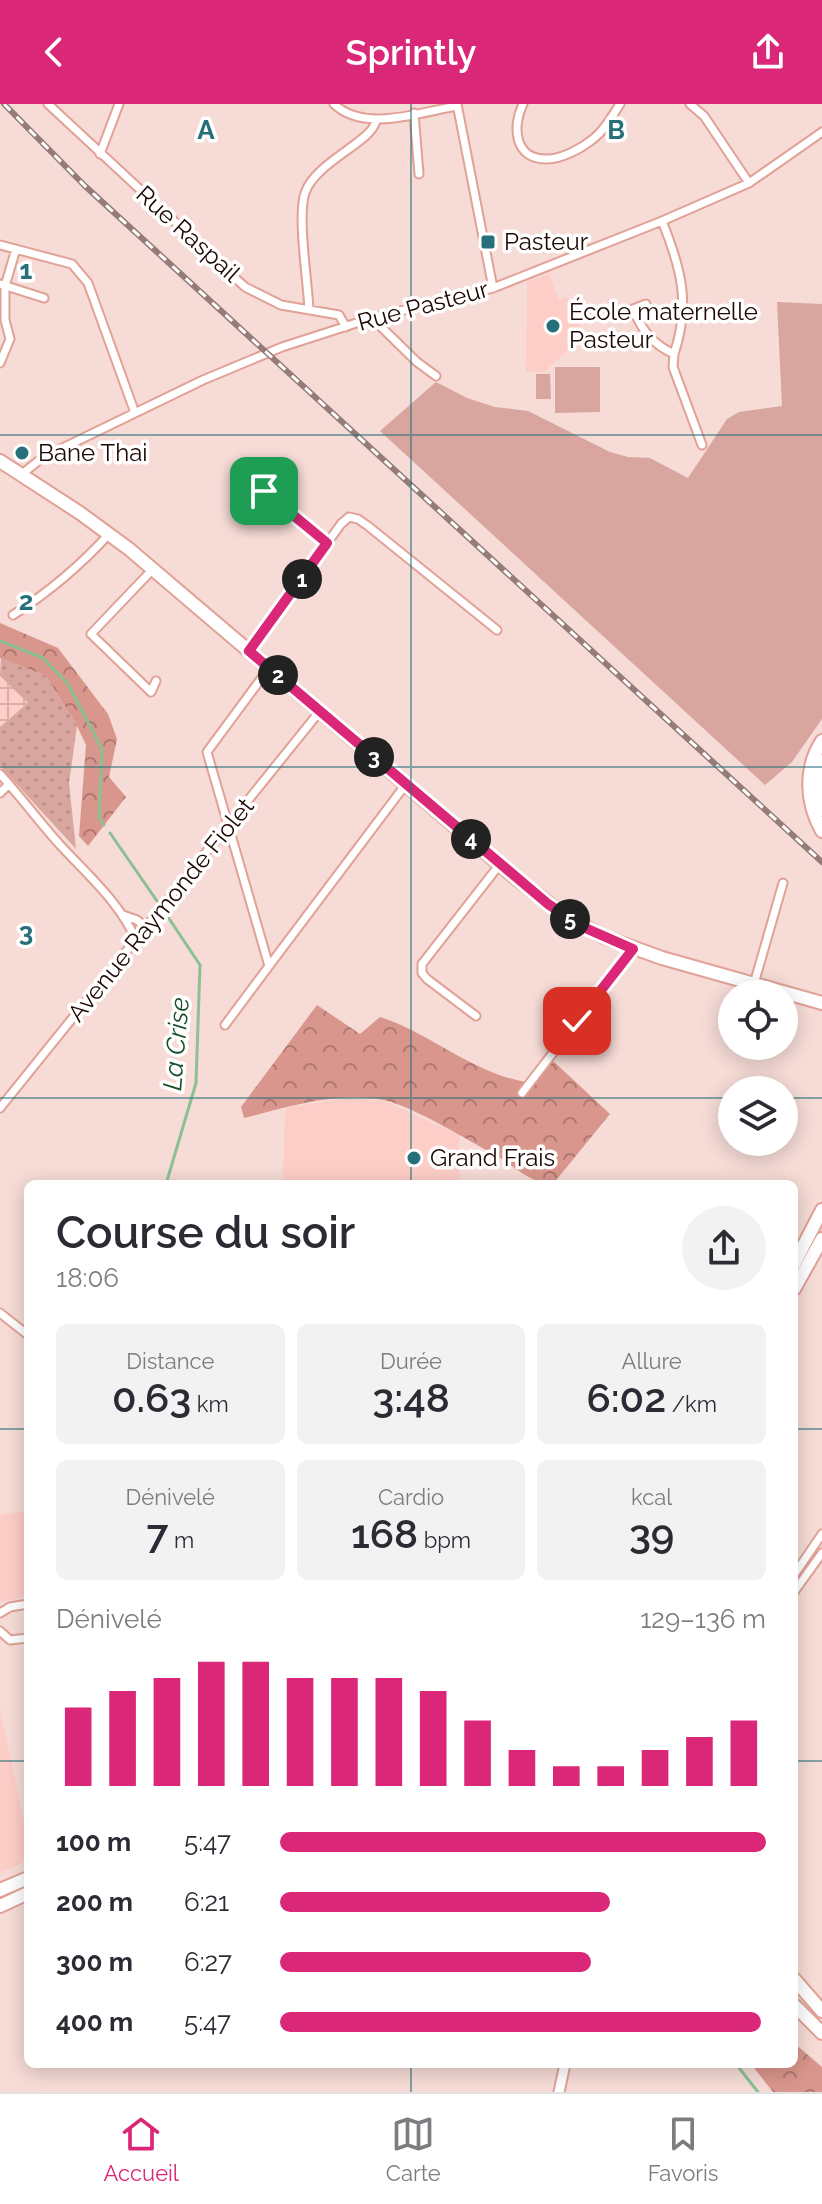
<!DOCTYPE html>
<html lang="fr">
<head>
<meta charset="utf-8">
<style>
  body { margin:0; font-family:Raleway,sans-serif; background:#f2f2f3; color:#2b2b33; height:100vh; display:flex; flex-direction:column; font-size:30px; white-space:nowrap }
  * { box-sizing:border-box; margin:0 }
  p { font-size:26px; color:#7c7c81 }
  .icon { flex:none; width:44px; height:44px; fill:none; stroke:currentColor; stroke-width:2; stroke-linecap:round; stroke-linejoin:round }
  .map { position:relative; flex:1; overflow:hidden }
  .drawer { position:absolute; left:24px; top:1076px; width:774px; height:888px; display:flex; flex-direction:column; background:#fff; border-radius:12px; box-shadow:0 4px 20px #0003 }
  .drawer>* { flex:none }
  .tools { position:absolute; left:718px; top:876px; display:grid; gap:16px }
  .tools a { display:grid; place-items:center; width:80px; height:80px; border-radius:50%; background:#fff; box-shadow:0 4px 20px #0003; font-size:40px }
  .pin { position:absolute; display:grid; place-items:center; width:68px; height:68px; color:#fff; margin:-34px; border-radius:16px; box-shadow:0 4px 12px #0006 }
  .km { position:absolute; width:40px; height:40px; margin:-20px; border-radius:50%; background:#222; color:#fff; font-size:22px; line-height:40px; text-align:center }
  .round { display:grid; place-items:center; flex:none; width:84px; height:84px; border-radius:42px; background:#f2f2f3 }
  .summary { display:flex; align-items:center; justify-content:space-between; height:136px; padding:0 32px }
  h1 { font-size:44px; font-weight:600; line-height:60px }
  .stats { display:grid; grid-template-columns:repeat(3,1fr); gap:12px; height:136px; padding:8px 32px }
  .stats div { display:grid; align-content:center; border-radius:12px; background:#f2f2f3; text-align:center }
  .stats b { font-size:40px; font-weight:600 }
  .stats small { font-size:22px; font-weight:400 }
  .stats p { font-size:22px }
  .chart { height:224px; padding:16px 32px }
  .chart p { display:flex; justify-content:space-between }
  .chart svg { width:100%; height:144px; margin-top:8px; stroke:#db2777; stroke-width:6 }
  ul { padding:0 32px; list-style:none; font-size:26px }
  li { display:grid; grid-template-columns:128px 96px 1fr; align-items:center; height:60px }
  li i { height:20px; border-radius:10px; background:#db2777 }
  header { display:flex; justify-content:space-between; align-items:center; height:104px; padding:0 32px; background:#db2777; color:#fff; font-size:36px; font-weight:600 }
  .menu { display:flex; justify-content:space-around; align-items:center; height:112px; border-top:2px solid #e1e1e2; background:#fff; font-size:22px; color:#7c7c81 }
  .menu a { display:grid; justify-items:center; gap:4px }
  .menu .active { color:#db2777 }
  .map>svg:first-child { display:block }
</style>
</head>
<body>
<header><svg class="icon" aria-label="back" viewBox="0 0 24 24"><path d="M15 5l-7 7 7 7"/></svg>Sprintly<svg class="icon" aria-label="share" viewBox="0 0 24 24"><path d="M12 15V3M7 8l5-5 5 5M5 13v7h14v-7"/></svg></header>
<div class="map">
<svg width="822" height="1988" viewBox="0 0 822 1988">
  <defs>
    <pattern id="industrial-grid" width="8" height="8" patternUnits="userSpaceOnUse" patternTransform="scale(2)"><rect width="8" height="8" fill="#fccec7"/><path d="M0 4h8M4 0v8" fill="none" stroke="#d8afa9"/></pattern>
    <pattern id="forest-crowns" width="20" height="18" patternUnits="userSpaceOnUse" patternTransform="scale(2)"><rect width="20" height="18" fill="#d9968c"/><path d="M2 6a3 3 0 1 1 6 0M12 15a3 3 0 1 1 6 0" fill="none" stroke="#af7870"/></pattern>
    <pattern id="garden-dots" width="8" height="8" patternUnits="userSpaceOnUse" patternTransform="scale(2)"><rect width="8" height="8" fill="#d8a69e"/><path d="M2 2h.1M6 6h.1" fill="none" stroke="#b98d87" stroke-width="1.8" stroke-linecap="round"/></pattern>
  </defs>
  <rect width="100%" height="100%" fill="#f6dbd6"/>
  <path fill="#fccec7" d="M 549,170 L 559,197 L 566,193 L 583,208 L 578,237 L 544,268 L 526,268 L 527,178 Z
    M 347,994 L 385,997 L 459,1031 L 460,1080 L 283,1080 L 285,1004 Z
    M 28,1406 L 28,1492 L 0,1498 L 0,1411 Z
    M 0,1605 L 28,1736 L 28,1756 L 0,1769 Z"/>
  <path fill="url(#industrial-grid)" d="M 0,572 L 28,599 L 0,623 Z"/>
  <path fill="#d8a69e" d="M 777,198 L 822,200 L 822,615 L 792,658 L 765,681 L 380,327 L 436,278 L 467,294 L 495,303 L 528,307 L 610,348 L 628,353 L 650,354 L 688,374 L 727,315 L 739,308 L 782,302 Z
    M 555,263 L 600,263 L 600,308 L 555,309 Z
    M 536,270 L 550,270 L 551,295 L 536,295 Z"/>
  <path fill="url(#forest-crowns)" d="M 0,519 L 58,544 L 108,610 L 117,635 L 109,673 L 126,693 L 88,742 L 79,732 L 86,641 L 77,622 L 46,572 L 0,554 Z
    M 317,901 L 360,930 L 380,913 C 435,931 473,971 532,979 L 551,955 L 610,1010 L 553,1080 C 530,1080 515,1062 495,1051 C 466,1035 414,1003 384,996 C 337,987 288,1003 244,1014 L 241,1003 Z
    M 794,1939 L 822,1963 L 822,1988 L 773,1988 L 751,1960 L 794,1960 Z"/>
  <path fill="url(#garden-dots)" d="M 1,554 L 46,572 L 77,622 L 69,679 L 76,745 L 0,662 L 0,623 L 28,599 L 0,572 Z"/>
  <g fill="none" stroke-linecap="round" stroke-linejoin="round">
    <path stroke="#8cc094" stroke-width="3" d="M 0,537 L 43,554 L 68,580 L 102,645 L 99,714 L 104,721
      M 110,729 L 157,797
      M 166,1080 L 196,979 L 200,861 L 166,810
      M 736,1960 L 758,1988"/>
    <defs>
      <path id="minor" d="M 48,0 L 245,183 L 281,201 L 339,211 L 346,223
        M 334,0 C 364,29 420,8 457,2
        M 457,0 L 493,184
        M 523,0 C 512,22 514,56 547,55 C 562,55 582,44 593,35 C 605,26 612,12 620,0
        M 690,0 L 704,12 L 749,79
        M 414,9 L 419,70
        M 100,50 L 119,0
        M 662,117 C 681,164 691,200 674,250
        M 0,141 L 72,160 L 88,179 L 135,309
        M 0,180 L 44,194
        M 309,206 C 308,179 297,112 305,89 C 315,58 374,37 376,16
        M 372,214 L 417,258 L 436,272
        M 638,215 L 648,208 L 646,200 L 633,205 C 642,226 652,240 674,250 L 673,263 L 702,341
        M 0,259 L 10,235 L 5,216 L 5,182 L 16,145
        M 22,370 L 42,354 L 203,276 L 282,243 L 372,214 L 493,184 L 662,117 L 749,79 L 822,28
        M 242,377 L 264,387 L 327,439
        M 153,465 L 91,530 L 151,588 L 156,577
        M 13,511 C 49,488 80,462 109,430
        M 249,547 L 341,420 L 349,413 L 358,415 L 368,422 L 497,526
        M 269,564 L 207,648 L 269,862 L 406,680
        M 0,670 C 21,693 40,719 61,742 C 88,771 120,799 136,836
        M 0,689 L 9,680
        M 123,811 L 137,816 L 145,823
        M 754,880 L 783,779
        M 476,912 L 427,875 L 422,869 L 422,860 L 500,760
        M 225,921 L 269,862
        M 522,989 L 633,845
        M 0,1004 L 320,607
        M 0,1209 L 28,1231
        M 794,1471 L 822,1430
        M 794,1488 L 822,1449
        M 0,1509 L 10,1503 L 28,1500
        M 0,1527 L 10,1536 L 28,1534"/>
      <path id="tertiary" d="M 559,1988 L 565,1960"/>
      <path id="primary" d="M 0,357 L 80,409 L 129,445 L 518,776 L 564,811 L 604,833 L 662,854 L 822,899"/>
      <path id="trunk" d="M 822,637 C 804,664 806,699 822,727
        M 822,657 L 818,686 L 822,706
        M 794,1160 L 822,1106
        M 794,1185 L 822,1135
        M 0,1786 L 28,1774
        M 0,1802 L 28,1789
        M 794,1875 L 822,1907
        M 794,1901 L 822,1929"/>
    </defs>
    <use href="#minor" stroke="#e1a196" stroke-width="11"/>
    <use href="#tertiary" stroke="#e1a196" stroke-width="13"/>
    <use href="#primary" stroke="#e1a196" stroke-width="16"/>
    <use href="#trunk" stroke="#e1a196" stroke-width="16"/>
    <use href="#minor" stroke="#fff" stroke-width="7"/>
    <use href="#tertiary" stroke="#fff" stroke-width="9"/>
    <use href="#primary" stroke="#fff" stroke-width="12"/>
    <use href="#trunk" stroke="#fff" stroke-width="12"/>
    <defs>
      <path id="rail" d="M 4,0 L 85,82 L 822,758"/>
    </defs>
    <use href="#rail" stroke="#957c78" stroke-width="6"/>
    <use href="#rail" stroke="#fff" stroke-width="3" stroke-dasharray="9" stroke-linecap="butt"/>
  </g>
  <g fill="none" stroke-linecap="round" stroke-linejoin="round">
    <defs>
      <path id="route" d="M 264,387 L 327,439 L 249,547 L 548,800 L 583,823 L 633,845 L 577,917"/>
    </defs>
    <use href="#route" stroke="#fff" stroke-width="16"/>
    <use href="#route" stroke="#db2777" stroke-width="10"/>
  </g>
  <path fill="none" stroke="#276f7a" stroke-width="2" stroke-opacity="0.55" d="M 411,0 L 411,1080M 0,331 L 822,331M 0,663 L 822,663M 0,994 L 732,994M 784,994 L 822,994M 0,1325 L 28,1325M 794,1325 L 822,1325M 0,1657 L 28,1657M 794,1657 L 822,1657M 411,1960 L 411,1988"/>
  <g fill="#276f7a" stroke="#fff" stroke-width="3">
    <rect x="480" y="130" width="16" height="16" rx="4"/>
    <circle cx="553" cy="222" r="8"/>
    <circle cx="22" cy="349" r="8"/>
    <circle cx="414" cy="1054" r="8"/>
  </g>
  <g text-anchor="middle" stroke-width="7" stroke-linejoin="round" paint-order="stroke">
    <g font-size="24" fill="#1e0806" stroke="#fff">
      <text transform="translate(188 130) rotate(42)" y="8">Rue Raspail</text>
      <text transform="translate(423 202) rotate(-15)" y="8">Rue Pasteur</text>
      <text transform="translate(161 806) rotate(-51)" y="8">Avenue Raymonde Fiolet</text>
    </g>
    <g font-size="24" fill="#1e0806" stroke="#fff" text-anchor="start">
      <text x="504" y="146">Pasteur</text>
      <text x="569" y="216">École maternelle<tspan x="569" dy="28">Pasteur</tspan></text>
      <text x="38" y="357">Bane Thai</text>
      <text x="430" y="1062">Grand Frais</text>
    </g>
    <g font-size="26" font-style="italic" fill="#164f26" stroke="#fff">
      <text transform="translate(176 940) rotate(-85)" y="9">La Crise</text>
    </g>
  </g>
  <g font-size="26" text-anchor="middle" font-weight="bold" fill="#276f7a" stroke="#fff" stroke-width="7" stroke-linejoin="round" paint-order="stroke">
    <text x="206" y="35">A</text>
    <text x="616" y="35">B</text>
    <text x="26" y="175">1</text>
    <text x="26" y="506">2</text>
    <text x="26" y="837">3</text>
  </g>
</svg>
<div class="tools">
<a><svg class="icon" aria-label="locate" viewBox="0 0 24 24"><circle cx="12" cy="12" r="6"/><path d="M12 2v4M12 18v4M2 12h4M18 12h4"/></svg></a>
<a><svg class="icon" aria-label="layers" viewBox="0 0 24 24"><path d="M12 4l9 5-9 5-9-5zM3 14l9 5 9-5"/></svg></a>
</div>
<div class="pin" style="left:264px;top:387px;background:#1e9e55"><svg class="icon" aria-label="arrive" viewBox="0 0 24 24"><path d="M6 21V4h12l-3 4 3 4H6"/></svg></div>
<div class="pin" style="left:577px;top:917px;background:#d93025"><svg class="icon" aria-label="check" viewBox="0 0 24 24"><path d="M5 12l5 5 9-10"/></svg></div>
<b class="km" style="left:302px;top:475px">1</b>
<b class="km" style="left:278px;top:571px">2</b>
<b class="km" style="left:374px;top:653px">3</b>
<b class="km" style="left:471px;top:735px">4</b>
<b class="km" style="left:570px;top:815px">5</b>
<section class="drawer">
<div class="summary"><div><h1>Course du soir</h1><p>18:06</p></div><a class="round"><svg class="icon" aria-label="share" viewBox="0 0 24 24"><path d="M12 15V3M7 8l5-5 5 5M5 13v7h14v-7"/></svg></a></div>
<div class="stats">
<div><p>Distance</p><b>0.63<small> km</small></b></div>
<div><p>Durée</p><b>3:48</b></div>
<div><p>Allure</p><b>6:02<small> /km</small></b></div>
</div>
<div class="stats">
<div><p>Dénivelé</p><b>7<small> m</small></b></div>
<div><p>Cardio</p><b>168<small> bpm</small></b></div>
<div><p>kcal</p><b>39</b></div>
</div>
<div class="chart"><p><span>Dénivelé</span>129–136 m</p>
<svg viewBox="0 0 160 44" preserveAspectRatio="none"><path d="M5 44V20M15 44V15M25 44V11M35 44V6M45 44V6M55 44V11M65 44V11M75 44V11M85 44V15M95 44V24M105 44V33M115 44V38M125 44V38M135 44V33M145 44V29M155 44V24"/></svg>
</div>
<ul>
<li><b>100 m</b>5:47<i style="width:100%"></i></li>
<li><b>200 m</b>6:21<i style="width:68%"></i></li>
<li><b>300 m</b>6:27<i style="width:64%"></i></li>
<li><b>400 m</b>5:47<i style="width:99%"></i></li>
</ul>
</section>
</div>
<nav class="menu">
<a class="active"><svg class="icon" aria-label="home" viewBox="0 0 24 24"><path d="M3 11l9-7 9 7M6 9v11h12V9"/></svg>Accueil</a>
<a><svg class="icon" aria-label="map" viewBox="0 0 24 24"><path d="M3 6l6-2 6 2 6-2v14l-6 2-6-2-6 2zM9 4v14M15 6v14"/></svg>Carte</a>
<a><svg class="icon" aria-label="saved" viewBox="0 0 24 24"><path d="M7 4h10v16l-5-4-5 4z"/></svg>Favoris</a>
</nav>
</body>
</html>
